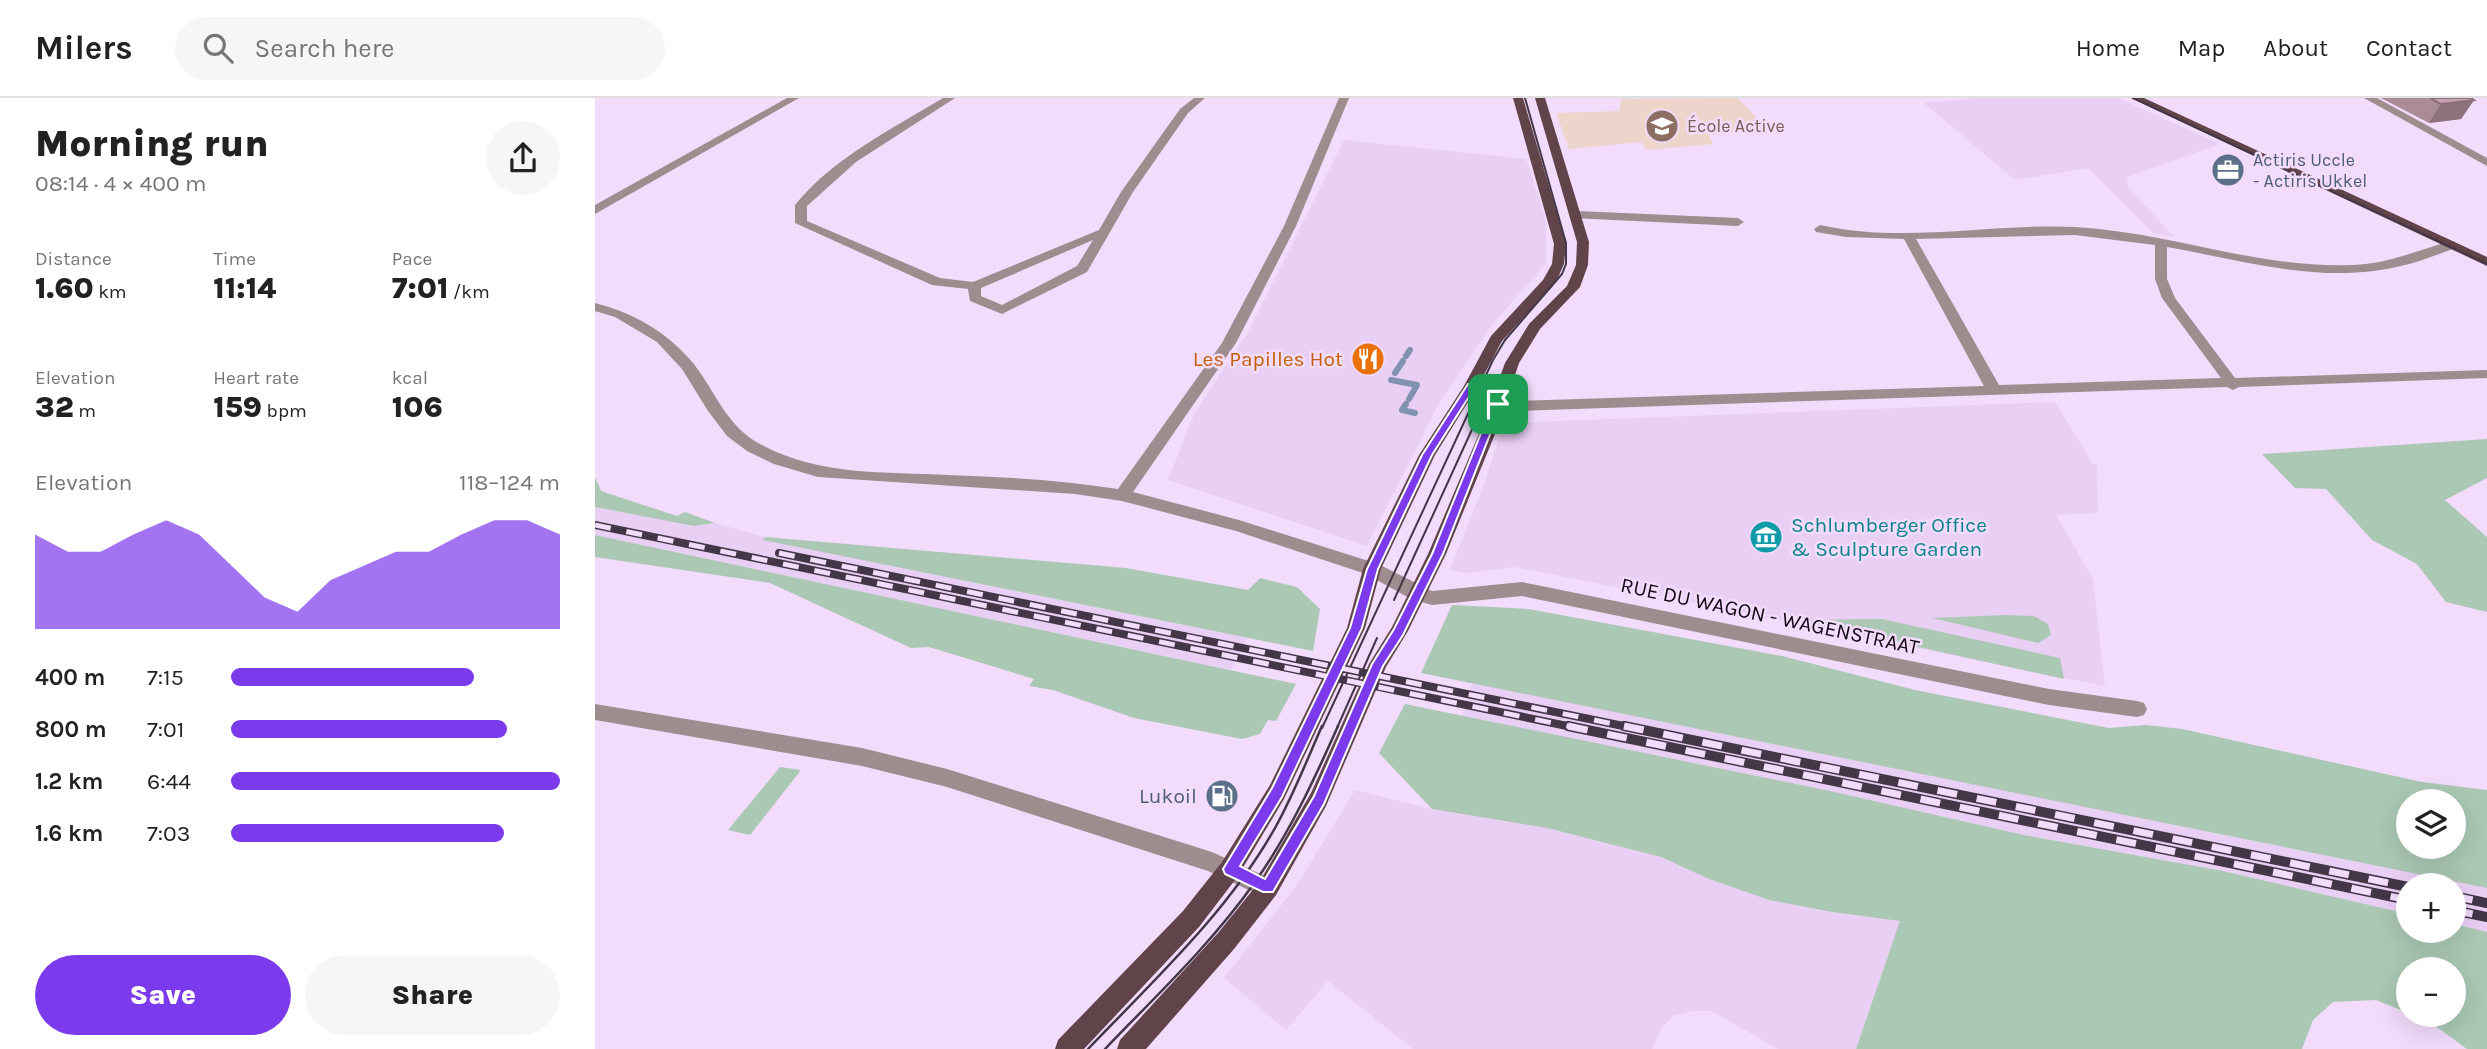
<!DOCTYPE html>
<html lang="en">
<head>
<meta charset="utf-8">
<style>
  body { margin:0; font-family:Karla,sans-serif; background:#f6f6f6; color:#222; height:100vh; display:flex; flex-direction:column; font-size:26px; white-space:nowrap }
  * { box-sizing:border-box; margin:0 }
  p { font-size:23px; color:#767676 }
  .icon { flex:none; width:38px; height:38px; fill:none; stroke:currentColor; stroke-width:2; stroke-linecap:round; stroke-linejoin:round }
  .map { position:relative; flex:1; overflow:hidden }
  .sheet { display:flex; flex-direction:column; background:#fff; width:595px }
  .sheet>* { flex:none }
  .fabs { position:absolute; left:1801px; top:691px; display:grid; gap:14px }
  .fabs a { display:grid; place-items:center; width:70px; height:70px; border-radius:50%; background:#fff; box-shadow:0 7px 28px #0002; font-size:35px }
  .pin { position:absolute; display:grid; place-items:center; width:60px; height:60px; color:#fff; margin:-30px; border-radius:14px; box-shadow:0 4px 10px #0006 }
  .round { display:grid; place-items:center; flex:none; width:74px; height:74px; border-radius:37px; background:#f6f6f6 }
  .summary { display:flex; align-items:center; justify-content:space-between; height:119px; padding:0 35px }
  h1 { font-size:38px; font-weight:800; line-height:52px }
  .figures { display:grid; grid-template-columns:repeat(3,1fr); gap:10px; height:119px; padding:7px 35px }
  .figures div { display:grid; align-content:center }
  .figures b { font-size:30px; font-weight:800 }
  .figures small { font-size:19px; font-weight:400 }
  .figures p { font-size:19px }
  .chart { height:196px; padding:14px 35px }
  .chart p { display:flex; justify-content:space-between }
  .chart svg { width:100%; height:126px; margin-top:7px; fill:#7c3aed; opacity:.7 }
  .button { display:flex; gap:14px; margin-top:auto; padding:14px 35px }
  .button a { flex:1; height:80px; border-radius:42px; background:#7c3aed; color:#fff; font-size:28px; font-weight:800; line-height:80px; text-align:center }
  .button a+a { background:#f6f6f6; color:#222 }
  ul { padding:0 35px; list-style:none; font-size:23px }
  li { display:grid; grid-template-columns:112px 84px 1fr; align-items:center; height:52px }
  li i { height:18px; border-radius:9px; background:#7c3aed }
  header { display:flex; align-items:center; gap:42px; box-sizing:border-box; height:98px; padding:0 35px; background:#fff; border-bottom:2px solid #e0e0e0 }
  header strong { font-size:33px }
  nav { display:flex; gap:38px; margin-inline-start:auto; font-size:24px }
  .search { width:490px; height:63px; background:#f6f6f6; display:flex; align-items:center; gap:18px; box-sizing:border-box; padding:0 24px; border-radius:38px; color:#767676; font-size:26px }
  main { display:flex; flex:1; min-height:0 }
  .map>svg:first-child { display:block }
</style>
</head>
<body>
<header>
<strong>Milers</strong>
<div class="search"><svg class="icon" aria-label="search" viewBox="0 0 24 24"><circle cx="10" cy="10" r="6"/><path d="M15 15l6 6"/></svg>Search here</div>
<nav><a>Home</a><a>Map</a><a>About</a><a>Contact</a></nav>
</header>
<main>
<section class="sheet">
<div class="summary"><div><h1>Morning run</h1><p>08:14 · 4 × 400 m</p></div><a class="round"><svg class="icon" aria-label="share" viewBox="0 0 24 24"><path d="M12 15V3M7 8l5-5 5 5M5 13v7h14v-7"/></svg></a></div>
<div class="figures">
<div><p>Distance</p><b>1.60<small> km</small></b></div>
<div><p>Time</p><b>11:14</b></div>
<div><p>Pace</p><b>7:01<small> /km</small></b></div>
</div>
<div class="figures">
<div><p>Elevation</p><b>32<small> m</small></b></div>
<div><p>Heart rate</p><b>159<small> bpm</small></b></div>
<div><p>kcal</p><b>106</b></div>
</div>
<div class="chart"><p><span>Elevation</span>118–124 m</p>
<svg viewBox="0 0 160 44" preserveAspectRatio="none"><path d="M0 44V11L10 17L20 17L30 11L40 6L50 11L60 22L70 33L80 38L90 27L100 22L110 17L120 17L130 11L140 6L150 6L160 11V44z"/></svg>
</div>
<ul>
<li><b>400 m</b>7:15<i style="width:74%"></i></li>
<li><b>800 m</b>7:01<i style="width:84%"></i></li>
<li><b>1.2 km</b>6:44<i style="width:100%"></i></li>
<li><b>1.6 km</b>7:03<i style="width:83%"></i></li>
</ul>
<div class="button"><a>Save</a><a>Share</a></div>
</section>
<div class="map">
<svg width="1892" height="951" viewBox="0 0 1892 951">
  <rect width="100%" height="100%" fill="#f2dbfb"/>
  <path fill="#eacff5" d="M 1384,0 L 1523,0 L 1625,46 L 1532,79 L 1533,89 L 1579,139 L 1558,135 L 1493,70 L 1420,82 L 1329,5 Z
    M 749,42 L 931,61 L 951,122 L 951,165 L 896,228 L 842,309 L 772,448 L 573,382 L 600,314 L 653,234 Z
    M 1460,304 L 1498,366 L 1502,366 L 1503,415 L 1461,417 L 1498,481 L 1510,588 L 920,469 L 871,475 L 855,472 L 889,387 L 909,325 Z
    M 0,409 L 99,428 L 120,425 L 170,439 L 169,442 L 653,540 L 636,572 L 0,437 Z
    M 877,585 L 1892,790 L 1892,834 L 1859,826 L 1858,788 L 1813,788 L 1813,816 L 1628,773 L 1429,737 L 1235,693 L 867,618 Z
    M 760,692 L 837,711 L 952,730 L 1066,759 L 1114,781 L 1174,802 L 1237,814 L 1306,823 L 1261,951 L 1184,951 L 1116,913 L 1097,913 L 1078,918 L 1067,929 L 1057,951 L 818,951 L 733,883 L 691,932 L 629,880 L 702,787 Z"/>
  <path fill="#eed5cc" d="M 1143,0 L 1173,32 L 1114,37 L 1118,46 L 1052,52 L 1046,44 L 974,51 L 961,15 L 1024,13 L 1026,1 Z"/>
  <path fill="#abc8b4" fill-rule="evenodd" d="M 1892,341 L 1892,380 L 1850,402 L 1892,439 L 1892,514 L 1851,504 L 1822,466 L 1777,442 L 1731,391 L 1700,390 L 1667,356 Z
    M 0,379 L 6,393 L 82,418 L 90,414 L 120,425 L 99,428 L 0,409 Z
    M 0,437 L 701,586 L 681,623 L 673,622 L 665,636 L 647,641 L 539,620 L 458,592 L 434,588 L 439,581 L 334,549 L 316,550 L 175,485 L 0,459 Z
    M 170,439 L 531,470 L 653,492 L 665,480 L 702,489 L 725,511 L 718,553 L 168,442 Z
    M 857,507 L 934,511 L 1187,558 L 1320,592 L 1514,630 L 1551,627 L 1587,631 L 1827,684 L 1892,692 L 1892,790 L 826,575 ZM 1813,704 L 1858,704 L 1858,749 L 1813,749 Z
    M 1410,517 L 1439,518 L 1453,526 L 1456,537 L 1443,545 L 1337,520 Z
    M 1287,521 L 1465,560 L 1469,581 L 1201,522 Z
    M 810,606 L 1235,693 L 1429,737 L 1628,773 L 1813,816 L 1813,833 L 1858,833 L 1859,826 L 1892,834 L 1892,951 L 1872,951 L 1835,924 L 1817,917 L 1858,917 L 1858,872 L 1813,872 L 1813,915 L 1781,902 L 1738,904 L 1718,922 L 1707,951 L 1261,951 L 1305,823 L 1237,814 L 1174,802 L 1114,781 L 1066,759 L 952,730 L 837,711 L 784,655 Z
    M 185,669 L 206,672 L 155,737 L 133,732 Z"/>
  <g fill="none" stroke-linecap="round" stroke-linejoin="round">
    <path stroke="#8092af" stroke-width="6" d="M 811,258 L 815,252
      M 800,275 L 808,263
      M 796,282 L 822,287 L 814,301
      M 811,306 L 807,312 L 820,315"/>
    <path fill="#9e8c8f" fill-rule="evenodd" d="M 192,0 L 204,0 L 0,116 L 0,107 Z
      M 348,0 L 360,0 L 261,64 L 212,108 L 212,123 L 345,180 L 378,184 L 504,132 L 526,94 L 585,11 L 599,0 L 610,0 L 593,15 L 538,94 L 492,174 L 407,216 L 375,203 L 373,191 L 337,187 L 200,125 L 200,107 C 238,60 297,31 348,0 ZM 498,142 L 482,168 L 407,207 L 386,198 L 386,190 Z
      M 744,0 L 754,0 L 701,128 L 641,245 L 538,394 L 644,422 L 783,466 L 837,493 L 927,484 L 1454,591 L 1542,603 L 1549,605 L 1552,611 L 1549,617 L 1542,619 L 1454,607 L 927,498 L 837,507 L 816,501 L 771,476 L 641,433 L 527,403 L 480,396 L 223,379 L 179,366 L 152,353 L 132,338 L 113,313 L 87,271 L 62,244 L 20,219 L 0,213 L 0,205 C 39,215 72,234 98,265 C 121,294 131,328 165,346 C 223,378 289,374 353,377 C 410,379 466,382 523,391 L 627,245 L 689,128 Z
      M 1769,0 L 1782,0 L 1892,60 L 1892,68 Z
      M 981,113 L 1143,120 L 1149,124 L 1143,128 L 977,120 L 977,114 Z
      M 1225,127 C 1308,146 1396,125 1480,129 C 1574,134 1663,171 1758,167 C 1793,166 1823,152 1856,143 L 1860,144 L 1860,150 C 1844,156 1827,163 1810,167 C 1730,188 1651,163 1572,149 L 1572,181 L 1580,200 L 1640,280 L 1892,272 L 1892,280 L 1644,289 L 1638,292 L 1632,289 L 919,313 L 891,308 L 869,288 L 871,285 L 881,285 L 900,301 L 919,303 L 1389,288 L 1309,141 L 1251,139 L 1221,134 L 1219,131 ZM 1480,137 L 1560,147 L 1560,181 L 1567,200 L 1626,280 L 1404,287 L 1321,141 Z
      M 0,606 L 267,650 L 352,671 L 617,754 L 681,783 L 684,790 L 681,797 L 673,801 L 613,773 L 352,689 L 267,668 L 0,622 Z"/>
    <path fill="#61444a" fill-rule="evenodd" d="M 918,0 L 928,0 L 971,146 L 969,166 L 961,184 L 907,243 L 883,288 L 840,357 L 786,471 L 770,530 L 689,701 L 643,778 L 604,829 L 489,951 L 460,951 L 463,942 L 588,813 L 627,764 L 675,687 L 752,530 L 768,471 L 824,357 L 869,288 L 896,238 L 948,182 L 957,166 L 959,146 Z
      M 940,0 L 950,0 L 994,144 L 993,167 L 985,189 L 945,231 L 924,265 L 902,331 L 851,456 L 813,533 L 791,569 L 731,708 L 681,797 L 639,851 L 551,951 L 522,951 L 525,942 L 623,835 L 665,783 L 716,695 L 774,566 L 797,529 L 833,456 L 886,331 L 910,265 L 934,226 L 972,188 L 981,167 L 982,144 Z
      M 1536,0 L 1549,0 L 1892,159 L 1892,168 Z"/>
    <path stroke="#433747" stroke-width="2" d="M 1538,0 L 1892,166
      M 799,502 L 885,314
      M 727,630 L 898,262 L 910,242 L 967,176 L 971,166 L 971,145 L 930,0
      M 742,630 L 782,540"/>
    <path stroke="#433747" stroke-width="2.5" d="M 493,951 C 559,882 632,815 680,730 C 698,698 712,662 727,628
      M 510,951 C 562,897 617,845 660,784 C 694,736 719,682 743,628"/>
    <defs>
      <path id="rail-far1" d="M 0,427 L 982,630
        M 184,455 L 1038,630"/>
      <path id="rail" d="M 973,628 L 1813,802
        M 1029,628 L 1813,789
        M 1858,798 L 1892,805
        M 1858,812 L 1892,819"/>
    </defs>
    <use href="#rail-far1" stroke="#433747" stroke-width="8"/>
    <use href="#rail" stroke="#433747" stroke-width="10"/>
    <use href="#rail-far1" stroke="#f2dbfb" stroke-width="5" stroke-dasharray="16" stroke-linecap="butt"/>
    <use href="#rail" stroke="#f2dbfb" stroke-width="7" stroke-dasharray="20" stroke-linecap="butt"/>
  </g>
  <path fill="#ac8b99" d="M 1786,0 L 1876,0 L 1879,2 L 1866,21 L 1834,25 Z"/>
  <path fill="#8c717d" d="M 1879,2 L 1866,21 L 1834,25 L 1846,6 Z"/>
  <path fill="#c8a2b2" stroke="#8c717d" stroke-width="2" d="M 1835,0 L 1876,0 L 1879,2 L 1846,6 Z"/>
  <path fill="#7c3aed" stroke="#fff" stroke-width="2" fill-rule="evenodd" d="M 873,286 L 880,286 L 907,306 L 848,456 L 808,537 L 788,568 L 729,706 L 678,794 L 668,794 L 630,776 L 628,771 L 677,690 L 755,530 L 772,471 L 827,357 ZM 877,294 L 897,308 L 837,456 L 799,531 L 777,566 L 719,698 L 670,781 L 645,768 L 687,699 L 767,530 L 783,471 L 837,357 Z"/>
  <defs>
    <symbol id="school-disc" viewBox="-11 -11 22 22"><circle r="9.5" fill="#8d6e63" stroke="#f2dbfb"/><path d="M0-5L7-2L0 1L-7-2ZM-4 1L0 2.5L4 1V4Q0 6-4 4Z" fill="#fff"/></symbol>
    <symbol id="office-disc" viewBox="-11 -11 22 22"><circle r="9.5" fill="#5c6f8a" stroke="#f2dbfb"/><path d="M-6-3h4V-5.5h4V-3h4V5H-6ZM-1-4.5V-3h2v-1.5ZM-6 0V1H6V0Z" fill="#fff"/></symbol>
    <symbol id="restaurant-disc" viewBox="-11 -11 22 22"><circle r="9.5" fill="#e8710a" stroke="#f2dbfb"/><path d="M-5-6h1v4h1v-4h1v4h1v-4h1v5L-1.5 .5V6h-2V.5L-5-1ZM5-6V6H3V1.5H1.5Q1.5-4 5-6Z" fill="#fff"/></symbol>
    <symbol id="museum-disc" viewBox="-11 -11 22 22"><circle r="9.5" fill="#0f9aa8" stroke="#f2dbfb"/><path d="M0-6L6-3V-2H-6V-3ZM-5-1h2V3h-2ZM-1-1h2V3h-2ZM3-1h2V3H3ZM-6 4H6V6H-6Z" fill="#fff"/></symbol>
    <symbol id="fuel-disc" viewBox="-11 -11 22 22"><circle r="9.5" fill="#5c6f8a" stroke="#f2dbfb"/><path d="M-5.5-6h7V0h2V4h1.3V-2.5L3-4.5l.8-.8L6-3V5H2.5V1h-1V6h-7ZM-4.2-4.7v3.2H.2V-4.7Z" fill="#fff"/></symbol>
  </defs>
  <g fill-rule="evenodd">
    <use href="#school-disc" x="1048" y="9" width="38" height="38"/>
    <use href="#office-disc" x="1614" y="53" width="38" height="38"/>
    <use href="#restaurant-disc" x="754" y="242" width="38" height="38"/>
    <use href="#museum-disc" x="1152" y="420" width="38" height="38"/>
    <use href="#fuel-disc" x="608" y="679" width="38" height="38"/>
  </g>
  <g text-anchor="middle" stroke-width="5" stroke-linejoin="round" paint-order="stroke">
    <g font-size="18" fill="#785e54" stroke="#f2dbfb" text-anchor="start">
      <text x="1092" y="34">École Active</text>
    </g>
    <g font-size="18" fill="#4e5e75" stroke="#f2dbfb" text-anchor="start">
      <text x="1658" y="68">Actiris Uccle<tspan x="1658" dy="21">- Actiris Ukkel</tspan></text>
    </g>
    <g font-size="21" fill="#c56008" stroke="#f2dbfb" text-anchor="end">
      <text x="748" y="268">Les Papilles Hot</text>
    </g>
    <g font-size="21" fill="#0d838f" stroke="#f2dbfb" text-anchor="start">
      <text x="1196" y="434">Schlumberger Office<tspan x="1196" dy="24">&amp; Sculpture Garden</tspan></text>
    </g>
    <g font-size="21" fill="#110914" stroke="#f2dbfb">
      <text transform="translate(1175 518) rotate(12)" y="7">RUE DU WAGON - WAGENSTRAAT</text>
    </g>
    <g font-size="21" fill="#4e5e75" stroke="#f2dbfb" text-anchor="end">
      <text x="602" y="705">Lukoil</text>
    </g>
  </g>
</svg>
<div class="fabs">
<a><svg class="icon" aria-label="layers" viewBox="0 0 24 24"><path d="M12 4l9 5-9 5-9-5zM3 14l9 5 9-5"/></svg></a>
<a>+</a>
<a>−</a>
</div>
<div class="pin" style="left:903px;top:306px;background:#1e9e55"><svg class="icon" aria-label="arrive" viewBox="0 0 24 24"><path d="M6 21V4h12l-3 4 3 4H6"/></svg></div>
</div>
</main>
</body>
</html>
